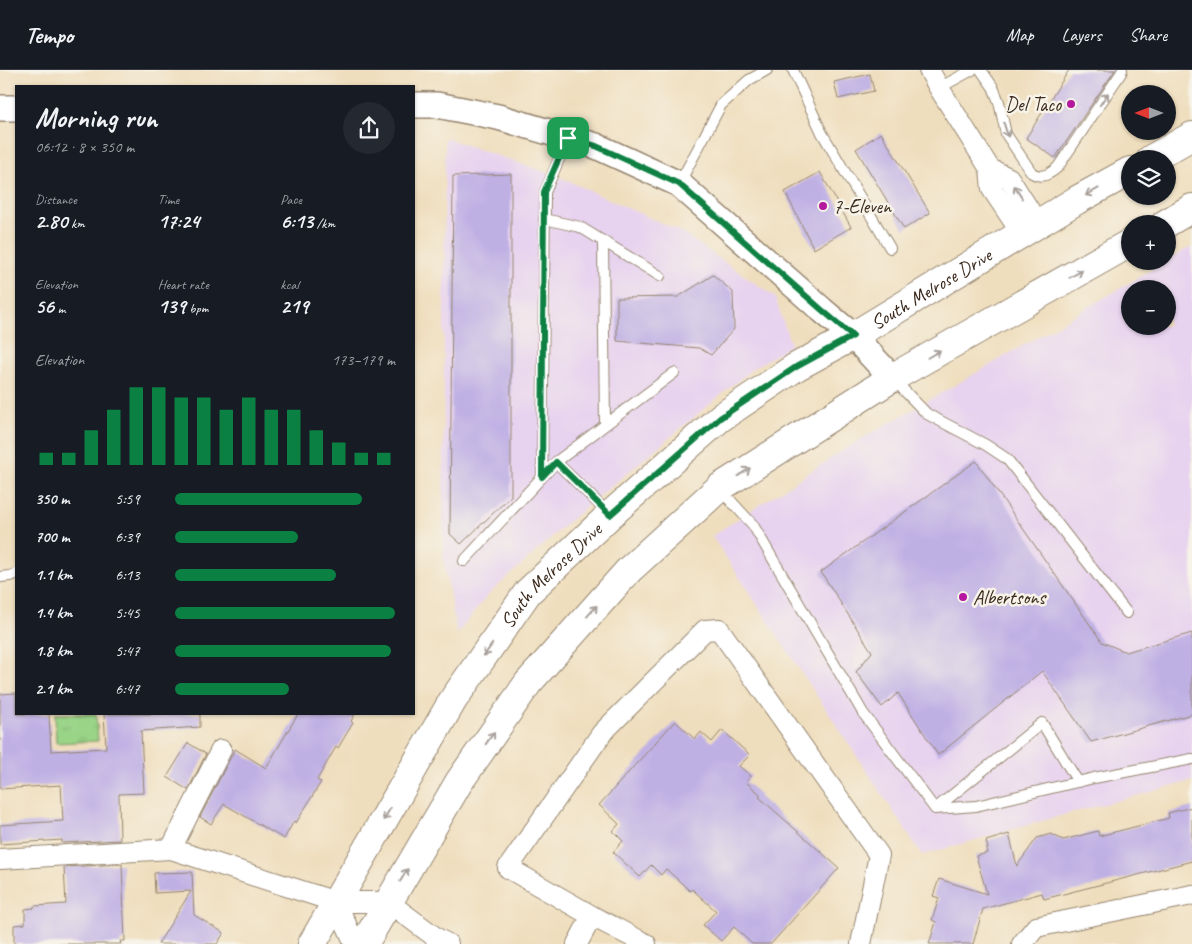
<!DOCTYPE html>
<html lang="en">
<head>
<meta charset="utf-8">
<style>
  body { margin:0; font-family:Caveat,sans-serif; background:#242831; color:#f1f3f6; height:100vh; display:flex; flex-direction:column; font-size:19px; white-space:nowrap }
  * { box-sizing:border-box; margin:0 }
  p { font-size:16px; color:#9ea1a6 }
  .icon { flex:none; width:28px; height:28px; fill:none; stroke:currentColor; stroke-width:2; stroke-linecap:round; stroke-linejoin:round }
  .map { position:relative; flex:1; overflow:hidden }
  .details { position:absolute; left:15px; top:15px; width:400px; height:630px; display:flex; flex-direction:column; background:#171b24; border-radius:0px; box-shadow:0 1px 4px #0004 }
  .details>* { flex:none }
  .needle { width:32px; rotate:270deg }
  .controls { position:absolute; left:1121px; top:15px; display:grid; gap:10px }
  .controls a { display:grid; place-items:center; width:55px; height:55px; border-radius:50%; background:#171b24; box-shadow:0 1px 4px #0004; font-size:25px }
  .pin { position:absolute; display:grid; place-items:center; width:42px; height:42px; color:#fff; margin:-21px; border-radius:10px; box-shadow:0 2px 8px #0006 }
  .round { display:grid; place-items:center; flex:none; width:52px; height:52px; border-radius:26px; background:#242831 }
  .headline { display:flex; align-items:center; justify-content:space-between; height:85px; padding:0 20px }
  h1 { font-size:28px; font-weight:600; line-height:38px }
  .stats { display:grid; grid-template-columns:repeat(3,1fr); gap:8px; height:85px; padding:5px 20px }
  .stats div { display:grid; align-content:center }
  .stats b { font-size:21px; font-weight:600 }
  .stats small { font-size:14px; font-weight:400 }
  .stats p { font-size:14px }
  .chart { height:140px; padding:10px 20px }
  .chart p { display:flex; justify-content:space-between }
  .chart svg { width:100%; height:90px; margin-top:5px; stroke:#0b8043; stroke-width:6 }
  ul { padding:0 20px; list-style:none; font-size:16px }
  li { display:grid; grid-template-columns:80px 60px 1fr; align-items:center; height:38px }
  li i { height:12px; border-radius:6px; background:#0b8043 }
  header { display:flex; align-items:center; gap:30px; box-sizing:border-box; height:70px; padding:0 25px; background:#171b24; border-bottom:1px solid #363941 }
  header strong { font-size:24px }
  nav { display:flex; gap:28px; margin-inline-start:auto; font-size:18px }
  .map>svg:first-child { display:block }
</style>
</head>
<body>
<header>
<strong>Tempo</strong>
<nav><a>Map</a><a>Layers</a><a>Share</a></nav>
</header>
<div class="map">
<svg width="1192" height="874" viewBox="0 0 1192 874">
  <defs>
    <pattern id="grass-tufts" width="24" height="20" patternUnits="userSpaceOnUse" patternTransform="scale(1.25)"><rect width="24" height="20" fill="#99d487"/><path d="M3 7l-1-3M5 7V3M7 7l1-3M15 17l-1-3M17 17v-4M19 17l1-3" fill="none" stroke="#85b674"/></pattern>
  </defs>
  <rect width="100%" height="100%" fill="#f7f3e8"/>
  <filter id="ink" filterUnits="userSpaceOnUse"><feTurbulence type="fractalNoise" baseFrequency=".02" numOctaves="2"/><feDisplacementMap in="SourceGraphic" scale="10" xChannelSelector="R" yChannelSelector="G"/><feConvolveMatrix kernelMatrix="1 2 1 2 8 2 1 2 1" color-interpolation-filters="sRGB"/></filter>
  <filter id="wash" filterUnits="userSpaceOnUse"><feTurbulence type="fractalNoise" baseFrequency=".0096" numOctaves="4" result="noise"/><feDisplacementMap in="SourceGraphic" scale="20" xChannelSelector="R" yChannelSelector="G"/><feGaussianBlur stdDeviation="1.12" result="paint"/><feColorMatrix in="noise" values="0 0 0 0 0 0 0 0 0 0 0 0 0 0 0 0 0 1.4 0 .05"/><feComposite in="paint" operator="in"/></filter>
  <g filter="url(#wash)">
    <rect width="100%" height="100%" fill="#efdebd"/>
    <path fill="#e7d2ef" fill-rule="evenodd" d="M 445,68 L 557,106 L 681,162 L 775,227 L 791,275 L 752,299 L 567,453 L 486,527 L 457,564 L 443,486 Z
      M 1192,176 L 1192,711 L 1052,748 L 922,785 L 712,466 L 853,374 L 1002,288 ZM 1130,219 L 1168,219 L 1168,256 L 1130,256 Z"/>
    <path fill="url(#grass-tufts)" stroke="#6a7f52" d="M 55,644 L 96,644 L 98,671 L 56,673 Z"/>
    <g id="blocks">
      <path fill="#bfb0e4" d="M 1069,0 L 1115,0 L 1055,88 L 1026,68 Z
        M 870,4 L 874,21 L 838,29 L 834,12 Z
        M 881,63 L 930,143 L 904,159 L 856,79 Z
        M 820,102 L 851,157 L 814,179 L 785,122 Z
        M 511,104 L 511,426 L 461,474 L 450,464 L 453,106 Z
        M 713,205 L 733,222 L 734,259 L 711,285 L 699,278 L 617,271 L 617,228 L 678,227 Z
        M 976,391 L 1102,572 L 1126,582 L 1192,563 L 1192,644 L 1091,672 L 1042,601 L 938,685 L 898,623 L 882,637 L 856,602 L 872,582 L 821,502 Z
        M 16,623 L 16,644 L 49,644 L 51,681 L 106,678 L 104,644 L 200,644 L 200,657 L 141,661 L 144,723 L 119,724 L 120,770 L 62,773 L 62,770 L 0,774 L 0,755 L 63,751 L 61,715 L 0,719 L 0,624 Z
        M 298,644 L 355,644 L 351,651 L 353,653 L 338,678 L 336,677 L 317,710 L 321,712 L 296,753 L 294,751 L 284,769 L 224,734 L 211,754 L 200,747 L 235,679 L 266,698 Z
        M 675,651 L 695,669 L 701,662 L 712,672 L 722,660 L 750,685 L 739,696 L 751,706 L 746,712 L 761,725 L 759,727 L 839,798 L 771,874 L 752,874 L 734,857 L 721,871 L 703,855 L 716,841 L 692,819 L 690,821 L 666,799 L 661,805 L 651,795 L 640,807 L 613,782 L 623,771 L 613,761 L 619,754 L 599,735 Z
        M 188,673 L 206,684 L 188,720 L 167,707 Z
        M 1192,737 L 1192,791 L 1044,829 L 1042,823 L 983,839 L 973,874 L 929,874 L 936,852 L 932,850 L 939,828 L 933,826 L 939,809 L 987,824 L 976,786 L 987,783 L 986,779 L 988,779 L 986,771 L 1009,764 L 1017,796 L 1037,768 L 1051,764 L 1063,770 L 1098,761 L 1099,766 L 1169,748 L 1168,743 Z
        M 122,794 L 125,871 L 120,871 L 121,874 L 14,874 L 14,855 L 25,854 L 25,839 L 34,838 L 34,836 L 66,834 L 64,797 Z
        M 192,802 L 194,845 L 224,863 L 217,874 L 158,874 L 191,821 L 155,823 L 154,803 Z"/>
    </g>
  </g>
  <g filter="url(#ink)">
    <use href="#blocks" fill-opacity="0" stroke="#95846e" stroke-width="1"/>
    <g fill="none" stroke-linecap="round" stroke-linejoin="round">
      <defs>
        <path id="service" d="M 793,0 L 822,63 L 890,178
          M 981,0 L 993,17 L 999,32 L 1006,64 L 1032,103 C 1042,109 1050,104 1058,97 L 1121,3 L 1122,0
          M 939,18 L 972,0
          M 679,114 L 721,35 L 749,10 L 767,0
          M 544,149 L 580,157 L 660,206
          M 603,171 L 605,355
          M 893,309 L 927,344 L 986,375 L 1007,389 L 1127,543
          M 556,392 L 674,303
          M 542,407 L 545,122 L 568,68
          M 720,419 L 753,455 L 863,643 L 935,739 L 976,736 L 1094,708 L 1192,689
          M 464,491 L 556,392 L 609,444
          M 0,507 L 10,506 L 16,504
          M 935,739 L 1042,653 L 1078,712"/>
        <path id="minor" d="M 929,0 L 939,18 L 990,99 L 992,119 L 1022,164
          M 990,99 L 1009,108 L 1038,154
          M 171,779 L 221,680
          M 0,789 L 171,779 L 336,832
          M 355,874 L 336,832 L 388,832 L 438,869 L 448,874
          M 577,874 L 592,846
          M 646,874 L 592,846 L 508,798 L 602,663 L 705,560 L 719,559 L 879,785 L 861,874
          M 1022,874 L 1036,857 L 1192,825"/>
        <path id="tertiary" d="M 414,35 L 437,35 L 498,47 L 596,76 L 679,114 L 822,240 L 853,266 L 892,308
          M 0,38 L 16,38"/>
        <g id="primary">
          <path d="M 1151,89 L 1192,66"/>
          <path d="M 1165,154 L 1192,138"/>
          <path id="s1" d="M 312,874 L 453,630 L 528,522 L 610,445 L 720,348 L 796,297 L 853,266 L 1077,130 L 1130,101"/>
          <path d="M 364,874 L 459,712 L 528,613 L 629,500 L 719,418 L 892,308 L 1130,173"/>
        </g>
      </defs>
      <use href="#service" stroke="#95846e" stroke-width="12"/>
      <use href="#minor" stroke="#95846e" stroke-width="22"/>
      <use href="#tertiary" stroke="#95846e" stroke-width="28"/>
      <use href="#primary" stroke="#95846e" stroke-width="30"/>
      <use href="#service" stroke="#fff" stroke-width="10"/>
      <use href="#minor" stroke="#fff" stroke-width="20"/>
      <use href="#tertiary" stroke="#fff" stroke-width="25"/>
      <use href="#primary" stroke="#fff" stroke-width="28"/>
    </g>
    <defs><path id="oneway-shaft" d="M-6 0H5M1.5-3L5.5 0L1.5 3" fill="none" stroke-width="1.6" stroke-linecap="round" stroke-linejoin="round" transform="scale(1.25)"/></defs>
    <g stroke="#a79f9a">
      <use href="#oneway-shaft" transform="translate(1104 29) rotate(-56)"/>
      <use href="#oneway-shaft" transform="translate(1006 60) rotate(72)"/>
      <use href="#oneway-shaft" transform="translate(1018 122) rotate(-122)"/>
      <use href="#oneway-shaft" transform="translate(1092 122) rotate(151)"/>
      <use href="#oneway-shaft" transform="translate(1076 204) rotate(-30)"/>
      <use href="#oneway-shaft" transform="translate(934 284) rotate(-30)"/>
      <use href="#oneway-shaft" transform="translate(744 402) rotate(-33)"/>
      <use href="#oneway-shaft" transform="translate(592 541) rotate(-48)"/>
      <use href="#oneway-shaft" transform="translate(488 580) rotate(125)"/>
      <use href="#oneway-shaft" transform="translate(490 668) rotate(-55)"/>
      <use href="#oneway-shaft" transform="translate(387 744) rotate(120)"/>
      <use href="#oneway-shaft" transform="translate(404 805) rotate(-59)"/>
    </g>
  </g>
  <g fill="none" stroke-linecap="round" stroke-linejoin="round" filter="url(#ink)">
    <defs>
      <path id="route" d="M 568,68 L 596,76 L 679,114 L 822,240 L 853,266 L 796,297 L 720,348 L 610,445 L 556,392 L 542,407 L 544,122 Z"/>
    </defs>
    <use href="#route" stroke="#fff" stroke-width="10"/>
    <use href="#route" stroke="#0b8043" stroke-width="6"/>
  </g>
  <g fill="#b5179e" stroke="#f7f3e8" stroke-width="2">
    <circle cx="1071" cy="34" r="5"/>
    <circle cx="823" cy="136" r="5"/>
    <circle cx="963" cy="527" r="5"/>
  </g>
  <g text-anchor="middle" stroke-width="5" stroke-linejoin="round" paint-order="stroke">
    <g font-size="20" fill="#3b2a1e" stroke="#f7f3e8" text-anchor="start">
      <text x="1061" y="41" text-anchor="end">Del Taco</text>
      <text x="833" y="143">7-Eleven</text>
      <text x="973" y="534">Albertsons</text>
    </g>
    <g font-size="20" fill="#3b2a1e" stroke="#f7f3e8">
      <text dy="7" stroke="none"><textPath href="#s1" startOffset="920">South Melrose Drive</textPath></text>
      <text dy="7" stroke="none"><textPath href="#s1" startOffset="441">South Melrose Drive</textPath></text>
    </g>
  </g>
</svg>
<div class="controls">
<a><svg class="needle" viewBox="-14 -14 28 28"><path d="M0-13l5 13h-10z" fill="#e53935"/><path d="M0 13l5-13h-10z" fill="#9ea1a6"/></svg></a>
<a><svg class="icon" aria-label="layers" viewBox="0 0 24 24"><path d="M12 4l9 5-9 5-9-5zM3 14l9 5 9-5"/></svg></a>
<a>+</a>
<a>−</a>
</div>
<div class="pin" style="left:568px;top:68px;background:#1e9e55"><svg class="icon" aria-label="arrive" viewBox="0 0 24 24"><path d="M6 21V4h12l-3 4 3 4H6"/></svg></div>
<section class="details">
<div class="headline"><div><h1>Morning run</h1><p>06:12 · 8 × 350 m</p></div><a class="round"><svg class="icon" aria-label="share" viewBox="0 0 24 24"><path d="M12 15V3M7 8l5-5 5 5M5 13v7h14v-7"/></svg></a></div>
<div class="stats">
<div><p>Distance</p><b>2.80<small> km</small></b></div>
<div><p>Time</p><b>17:24</b></div>
<div><p>Pace</p><b>6:13<small> /km</small></b></div>
</div>
<div class="stats">
<div><p>Elevation</p><b>56<small> m</small></b></div>
<div><p>Heart rate</p><b>139<small> bpm</small></b></div>
<div><p>kcal</p><b>219</b></div>
</div>
<div class="chart"><p><span>Elevation</span>173–179 m</p>
<svg viewBox="0 0 160 44" preserveAspectRatio="none"><path d="M5 44V38M15 44V38M25 44V27M35 44V17M45 44V6M55 44V6M65 44V11M75 44V11M85 44V17M95 44V11M105 44V17M115 44V17M125 44V27M135 44V33M145 44V38M155 44V38"/></svg>
</div>
<ul>
<li><b>350 m</b>5:59<i style="width:85%"></i></li>
<li><b>700 m</b>6:39<i style="width:56%"></i></li>
<li><b>1.1 km</b>6:13<i style="width:73%"></i></li>
<li><b>1.4 km</b>5:45<i style="width:100%"></i></li>
<li><b>1.8 km</b>5:47<i style="width:98%"></i></li>
<li><b>2.1 km</b>6:47<i style="width:52%"></i></li>
</ul>
</section>
</div>
</body>
</html>
